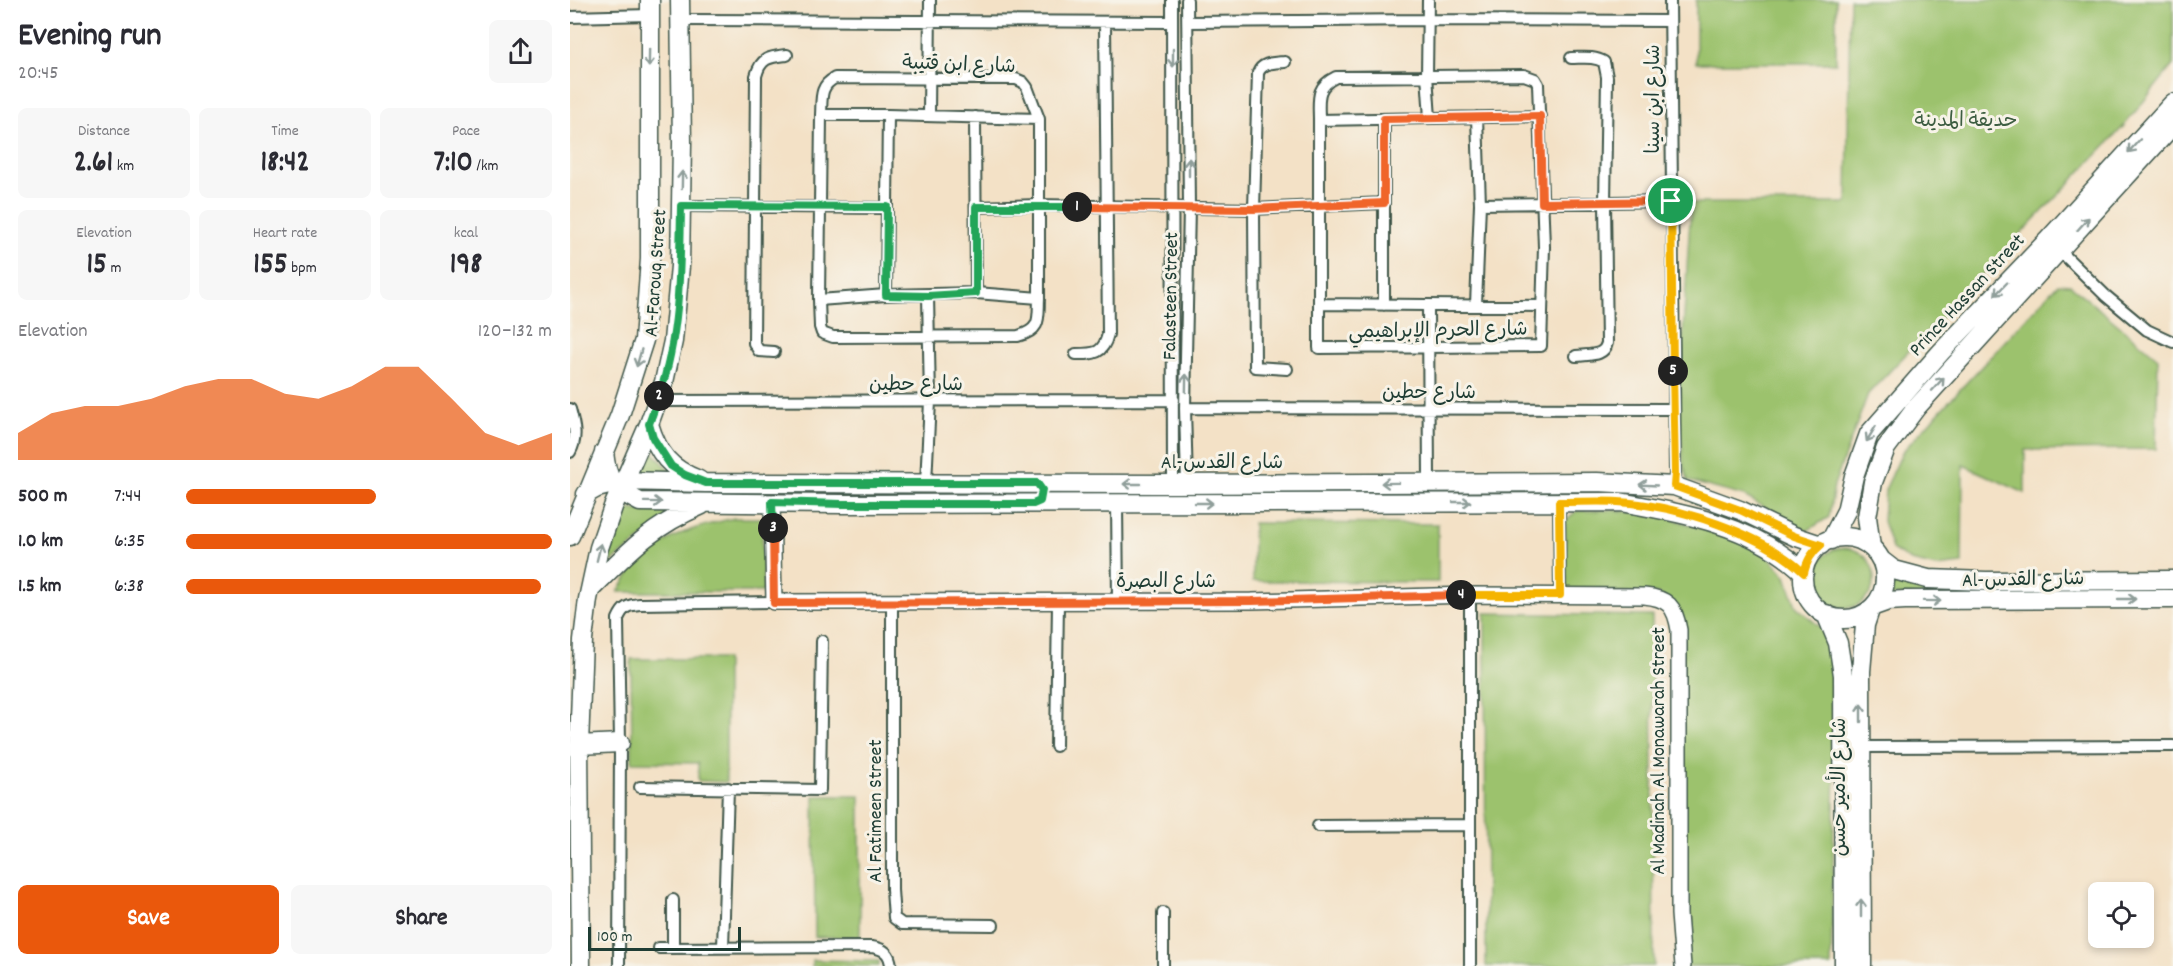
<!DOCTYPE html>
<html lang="en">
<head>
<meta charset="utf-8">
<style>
  body { margin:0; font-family:Dekko,"Playpen Sans Arabic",sans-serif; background:#f7f7f7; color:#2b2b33; height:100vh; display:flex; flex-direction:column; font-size:22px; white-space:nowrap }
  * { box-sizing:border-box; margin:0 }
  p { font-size:20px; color:#7c7c81 }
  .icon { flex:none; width:33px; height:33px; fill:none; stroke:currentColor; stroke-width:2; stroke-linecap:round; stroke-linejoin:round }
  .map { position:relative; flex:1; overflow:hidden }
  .panel { display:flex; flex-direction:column; background:#fff; width:570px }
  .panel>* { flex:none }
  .fabs { position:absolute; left:1518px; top:882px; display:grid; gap:12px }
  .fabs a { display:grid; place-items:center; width:66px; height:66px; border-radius:9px; background:#fff; box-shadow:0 3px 9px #0003; font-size:30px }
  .scale { position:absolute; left:18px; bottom:15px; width:153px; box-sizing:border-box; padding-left:6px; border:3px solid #1f3d34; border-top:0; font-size:16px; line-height:21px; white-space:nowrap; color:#1f3d34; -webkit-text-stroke:4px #f7f3e8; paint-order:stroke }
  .pin { position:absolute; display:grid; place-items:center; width:51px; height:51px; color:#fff; margin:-26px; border:3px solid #fff; border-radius:50%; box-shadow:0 2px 6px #0007 }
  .km { position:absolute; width:30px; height:30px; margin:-15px; border-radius:50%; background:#222; color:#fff; font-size:16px; line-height:30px; text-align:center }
  .round { display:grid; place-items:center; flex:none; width:63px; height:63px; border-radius:9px; background:#f7f7f7 }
  .summary { display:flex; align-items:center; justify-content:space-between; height:102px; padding:0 18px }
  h1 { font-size:33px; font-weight:700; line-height:45px }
  .metrics { display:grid; grid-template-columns:repeat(3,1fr); gap:9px; height:102px; padding:6px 18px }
  .metrics div { display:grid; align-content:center; border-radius:9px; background:#f7f7f7; text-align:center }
  .metrics b { font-size:30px; font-weight:700 }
  .metrics small { font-size:16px; font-weight:400 }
  .metrics p { font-size:16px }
  .chart { height:168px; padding:12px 18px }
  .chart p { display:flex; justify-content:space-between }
  .chart svg { width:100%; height:108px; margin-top:6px; fill:#ea580c; opacity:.7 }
  .primary-button { display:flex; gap:12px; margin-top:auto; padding:12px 18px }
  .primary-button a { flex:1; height:69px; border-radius:9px; background:#ea580c; color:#fff; font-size:24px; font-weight:700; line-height:69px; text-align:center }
  .primary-button a+a { background:#f7f7f7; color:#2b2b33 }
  ul { padding:0 18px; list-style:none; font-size:20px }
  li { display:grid; grid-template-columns:96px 72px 1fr; align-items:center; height:45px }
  li i { height:15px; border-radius:8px; background:#ea580c }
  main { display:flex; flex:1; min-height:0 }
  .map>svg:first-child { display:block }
</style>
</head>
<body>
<main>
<section class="panel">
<div class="summary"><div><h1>Evening run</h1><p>20:45</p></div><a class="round"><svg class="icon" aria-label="share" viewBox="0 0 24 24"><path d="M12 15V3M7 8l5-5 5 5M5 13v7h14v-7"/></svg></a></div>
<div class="metrics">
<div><p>Distance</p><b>2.61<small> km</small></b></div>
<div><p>Time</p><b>18:42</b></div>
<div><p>Pace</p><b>7:10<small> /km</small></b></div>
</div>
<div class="metrics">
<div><p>Elevation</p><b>15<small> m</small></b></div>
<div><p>Heart rate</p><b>155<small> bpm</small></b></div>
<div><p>kcal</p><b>198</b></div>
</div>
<div class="chart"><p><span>Elevation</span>120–132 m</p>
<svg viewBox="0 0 160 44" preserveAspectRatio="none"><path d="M0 44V33L10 25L20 22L30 22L40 19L50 14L60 11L70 11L80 17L90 19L100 14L110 6L120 6L130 19L140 33L150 38L160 33V44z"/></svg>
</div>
<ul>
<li><b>500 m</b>7:44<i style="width:52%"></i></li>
<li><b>1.0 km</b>6:35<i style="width:100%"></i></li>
<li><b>1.5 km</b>6:38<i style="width:97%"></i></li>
</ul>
<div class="primary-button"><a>Save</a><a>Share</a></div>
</section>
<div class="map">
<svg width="1603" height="966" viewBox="0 0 1603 966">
  <rect width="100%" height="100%" fill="#f7f3e8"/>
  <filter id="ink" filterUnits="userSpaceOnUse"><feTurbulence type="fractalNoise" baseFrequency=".0167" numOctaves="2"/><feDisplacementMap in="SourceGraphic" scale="12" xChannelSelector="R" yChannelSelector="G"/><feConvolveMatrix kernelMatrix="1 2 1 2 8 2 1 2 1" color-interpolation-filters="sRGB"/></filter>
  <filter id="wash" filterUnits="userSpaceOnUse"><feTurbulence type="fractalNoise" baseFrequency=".008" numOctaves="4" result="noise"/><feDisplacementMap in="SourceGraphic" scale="24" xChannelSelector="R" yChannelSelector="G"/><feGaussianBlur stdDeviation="1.35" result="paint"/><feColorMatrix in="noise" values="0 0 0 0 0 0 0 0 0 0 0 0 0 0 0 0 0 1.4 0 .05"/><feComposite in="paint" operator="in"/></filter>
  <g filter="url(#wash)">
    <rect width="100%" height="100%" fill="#f3e1c6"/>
    <path fill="#9cc26d" stroke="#5e8050" stroke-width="1.5" d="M 1126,0 L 1266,0 L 1266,63 L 1126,63 Z
      M 1280,0 L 1603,0 L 1603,65 L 1553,127 L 1298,394 L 1264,485 L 1259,517 L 1237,531 L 1174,496 L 1118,481 L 1113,463 L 1109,398 L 1121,203 L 1277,203 Z
      M 1488,284 L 1500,285 L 1588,358 L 1586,449 L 1455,450 L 1455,493 L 1393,465 L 1392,564 L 1366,567 L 1341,561 L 1322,549 L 1313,521 L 1315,490 L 1333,451 Z
      M 81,450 L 106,477 L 70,477 Z
      M 56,509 L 106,513 L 33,568 Z
      M 1042,510 L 1090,515 L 1162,538 L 1197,555 L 1216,576 L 1226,606 L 1257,633 L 1267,660 L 1261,966 L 1113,966 L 1109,614 L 1089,594 L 1005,593 L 997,588 L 995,522 L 1006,511 Z
      M 164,518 L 192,518 L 193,592 L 48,592 C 54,583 59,572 67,564 C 94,535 126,527 164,518 Z
      M 683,523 L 868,524 L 868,582 L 683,581 Z
      M1244 578a30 30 0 1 1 60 0a30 30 0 1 1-60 0Z
      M 1322,577 L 1603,586 L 1603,589 L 1567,590 L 1548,594 L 1321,596 L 1323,584 Z
      M 915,613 L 1082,616 L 1084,966 L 916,966 Z
      M 61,659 L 156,659 L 156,782 L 128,781 L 128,763 L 62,762 Z
      M 244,796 L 290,796 L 290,937 L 245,937 Z
      M 242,960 L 309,961 L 309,966 L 242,966 Z"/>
  </g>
  <g filter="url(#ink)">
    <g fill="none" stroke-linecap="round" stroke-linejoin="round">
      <defs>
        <path id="street" d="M 602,0 L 603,484
          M 858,0 L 857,75 L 860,118
          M 1100,0 L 1105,473 L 1104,486
          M 0,17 L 80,15
          M 110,20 L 602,22
          M 618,22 L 858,20 L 1100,21
          M 1001,58 C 1013,58 1024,56 1034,62 L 1037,77 L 1035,203 L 1037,343 C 1034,357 1019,354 1006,356
          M 715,62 C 704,63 692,62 688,73 L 684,209 L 685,367 L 717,369
          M 954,75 L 965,79 L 968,84 L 974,247 L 971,346 L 749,348 L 749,120 C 749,100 745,87 766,77 Z
          M 265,78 L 446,79 L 453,82 L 457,87 L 469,119 L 469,298 C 468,318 472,330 448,336 L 263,337 L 252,333 L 250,327 L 249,300 L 251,115 C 252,99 249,86 265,78 Z
          M 251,115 L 318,115 L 469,119
          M 359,116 L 360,0
          M 405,117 L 406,293
          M 749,120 L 970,116
          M 910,204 L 1101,201
          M 111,206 L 317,208
          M 406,207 L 468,205 L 684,209 L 814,203
          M 1487,248 L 1536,296 L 1577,330 L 1603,342
          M 316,295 L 318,115
          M 249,300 L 316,295 L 406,293 L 469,298
          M 749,304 L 972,306
          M 814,305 L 814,119
          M 858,305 L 859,482
          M 906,305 L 910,204 L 907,117
          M 204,352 L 189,351 L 184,343 L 186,76 C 191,57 200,57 217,55
          M 506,354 C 525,354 533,354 538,334 L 535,22
          M 87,401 L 604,400
          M 615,408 L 1103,409
          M 0,409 C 4,424 8,438 0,452
          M 356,483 L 360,401 L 358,295
          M 617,484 L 615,408 L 619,207 L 617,0
          M 989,502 L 990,595
          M 547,504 L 548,601
          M 322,602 L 322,890 L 324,918 L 332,924 L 423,925
          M 486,746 L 488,602
          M 1290,747 L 1603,746
          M 70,787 L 250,790 L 252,641
          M 748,826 L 899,825
          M 103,900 L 103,947
          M 593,913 L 593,966
          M 153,947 L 158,788
          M 89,948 L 302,947 C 314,949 320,953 321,966
          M 49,966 L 50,743 L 48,619 C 53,607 58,605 70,604 L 204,602
          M 900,966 L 900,595"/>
        <path id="secondary" d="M 202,503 L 204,602 L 682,601 L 900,595 L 1074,596 C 1098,598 1105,606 1109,630 L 1109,914 L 1113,966"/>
        <path id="primary" d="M 79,424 C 88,454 100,469 129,480
          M 34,452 C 37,482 44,489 70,502 L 272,504 L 1050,502 C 1114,513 1186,526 1234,573
          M 16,494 L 27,488 L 54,481 L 136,483 L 603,484 L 1027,482 L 1104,486 L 1170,510 L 1224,536 L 1251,545
          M 0,536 L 50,415 L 74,340 L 80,259 L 80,0
          M1233 578a41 41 0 1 1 82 0a41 41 0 1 1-82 0Z
          M 1261,540 L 1276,511 L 1284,476 L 1299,434 L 1371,352 L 1477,241 L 1603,103
          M 1301,547 L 1297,517 L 1303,482 L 1316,448 L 1346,408 L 1603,125
          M 1311,560 L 1324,570 L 1358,579 L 1416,581 L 1603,580
          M 20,590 C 58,552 80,527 132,505
          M 1304,606 L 1318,601 L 1335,600 L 1603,599
          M 1256,614 L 1268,643 L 1273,675 L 1274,966
          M 9,745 L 50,743
          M 11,966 L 9,745 L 13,640 L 18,599 L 29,548 L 43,507 L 79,424 L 94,382 L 103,341 L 110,266 L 112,143 L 110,0
          M 1292,966 L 1291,671 L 1295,625 L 1300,610"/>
      </defs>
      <use href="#street" stroke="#3f564a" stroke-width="14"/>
      <use href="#secondary" stroke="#3f564a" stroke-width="18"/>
      <use href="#primary" stroke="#3f564a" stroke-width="21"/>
      <use href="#street" stroke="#fff" stroke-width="10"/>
      <use href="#secondary" stroke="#fff" stroke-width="15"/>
      <use href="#primary" stroke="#fff" stroke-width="18"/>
    </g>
    <defs><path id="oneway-shaft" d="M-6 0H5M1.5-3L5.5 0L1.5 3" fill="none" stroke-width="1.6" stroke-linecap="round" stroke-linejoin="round" transform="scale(1.5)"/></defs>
    <g stroke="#8f9e9a">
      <use href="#oneway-shaft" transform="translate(79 58) rotate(91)"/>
      <use href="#oneway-shaft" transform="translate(603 58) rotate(90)"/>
      <use href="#oneway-shaft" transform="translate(1564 146) rotate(132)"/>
      <use href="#oneway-shaft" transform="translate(619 167) rotate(-90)"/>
      <use href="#oneway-shaft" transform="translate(112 180) rotate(-89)"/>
      <use href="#oneway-shaft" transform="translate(1513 224) rotate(-48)"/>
      <use href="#oneway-shaft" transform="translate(1431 289) rotate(134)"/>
      <use href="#oneway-shaft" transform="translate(69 358) rotate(106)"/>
      <use href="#oneway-shaft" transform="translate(616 383) rotate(-89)"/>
      <use href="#oneway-shaft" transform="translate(1368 384) rotate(-48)"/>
      <use href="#oneway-shaft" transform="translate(1301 434) rotate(121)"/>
      <use href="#oneway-shaft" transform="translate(820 483) rotate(179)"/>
      <use href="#oneway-shaft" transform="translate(562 484) rotate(-180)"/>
      <use href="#oneway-shaft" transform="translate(1078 485) rotate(-177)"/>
      <use href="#oneway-shaft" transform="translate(83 502) rotate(1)"/>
      <use href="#oneway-shaft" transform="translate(892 502)"/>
      <use href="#oneway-shaft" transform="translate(634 503)"/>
      <use href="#oneway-shaft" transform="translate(29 552) rotate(-76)"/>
      <use href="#oneway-shaft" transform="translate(1557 599)"/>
      <use href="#oneway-shaft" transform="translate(1362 601) rotate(1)"/>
      <use href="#oneway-shaft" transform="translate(1291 713) rotate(-90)"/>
      <use href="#oneway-shaft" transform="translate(1291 908) rotate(-90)"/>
    </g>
  </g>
  <g fill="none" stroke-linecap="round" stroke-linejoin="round" filter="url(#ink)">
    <defs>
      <path id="split-1" d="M 507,207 L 684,209 L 814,203 L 814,119 L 970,116 L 972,203 L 1101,201"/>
      <path id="split-2" d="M 89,396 C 110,335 110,270 111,206 L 317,207 L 316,295 L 358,296 L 406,293 L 406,207 L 507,207"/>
      <path id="split-3" d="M 89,396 L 79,424 L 83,438 L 101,466 L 115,475 L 136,483 L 467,483 L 472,490 L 470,501 L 463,504 L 272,504 L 202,502 L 203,528"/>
      <path id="split-4" d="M 203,528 L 204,603 L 682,601 L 891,595"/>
      <path id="split-5" d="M 891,595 L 990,595 L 989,502 C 1009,502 1029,501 1048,502 C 1105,505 1193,533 1234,573 C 1237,561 1241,553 1251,545 L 1224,536 L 1170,510 L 1104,486 L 1105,473 L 1103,371"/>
      <path id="split-6" d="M 1101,201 L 1103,371"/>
    </defs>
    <use href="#split-1" stroke="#fff" stroke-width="12"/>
    <use href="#split-2" stroke="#fff" stroke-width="12"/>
    <use href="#split-3" stroke="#fff" stroke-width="12"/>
    <use href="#split-4" stroke="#fff" stroke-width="12"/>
    <use href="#split-5" stroke="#fff" stroke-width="12"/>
    <use href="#split-6" stroke="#fff" stroke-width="12"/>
    <use href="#split-1" stroke="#f0652b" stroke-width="8"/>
    <use href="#split-2" stroke="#22a559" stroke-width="8"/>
    <use href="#split-3" stroke="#22a559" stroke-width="8"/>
    <use href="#split-4" stroke="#f0652b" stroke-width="8"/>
    <use href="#split-5" stroke="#f5b400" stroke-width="8"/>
    <use href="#split-6" stroke="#f5b400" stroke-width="8"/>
  </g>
  <g text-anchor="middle" stroke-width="6" stroke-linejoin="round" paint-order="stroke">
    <g font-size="20" fill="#1f3d34" stroke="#f7f3e8">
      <text transform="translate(389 63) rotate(2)" y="7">شارع ابن قتيبة</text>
      <text transform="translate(1082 99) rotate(-90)" y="7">شارع ابن سينا</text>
      <text transform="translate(84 273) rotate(-86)" y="7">Al-Farouq Street</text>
      <text transform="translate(1396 294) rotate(-47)" y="7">Prince Hassan Street</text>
      <text transform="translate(599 296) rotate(-89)" y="7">Falasteen Street</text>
      <text transform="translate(868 329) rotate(-1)" y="7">شارع الحرم الإبراهيمي</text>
      <text x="346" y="390">شارع حطين</text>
      <text x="859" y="398">شارع حطين</text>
      <text x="652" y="468">Al-شارع القدس</text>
      <text transform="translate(1453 578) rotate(-1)" y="7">Al-شارع القدس</text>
      <text x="596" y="587">شارع البصرة</text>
      <text transform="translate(1087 751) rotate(-90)" y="7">Al Madinah Al Monawarah Street</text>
      <text transform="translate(1268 787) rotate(-90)" y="7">شارع الأمير حسن</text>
      <text transform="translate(304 811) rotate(-90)" y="7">Al Fatimeen Street</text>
    </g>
    <g font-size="20" fill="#3e5e42" stroke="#f7f3e8">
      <text x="1396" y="126">حديقة المدينة</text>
    </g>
  </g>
</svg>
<div class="fabs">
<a><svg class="icon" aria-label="locate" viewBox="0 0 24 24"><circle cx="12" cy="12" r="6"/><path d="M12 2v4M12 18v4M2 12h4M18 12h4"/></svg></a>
</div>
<div class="scale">100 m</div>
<div class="pin" style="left:1101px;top:201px;background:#1e9e55"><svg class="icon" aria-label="arrive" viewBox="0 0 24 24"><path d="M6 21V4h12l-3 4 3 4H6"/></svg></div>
<b class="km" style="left:507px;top:207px">1</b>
<b class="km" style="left:89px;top:396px">2</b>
<b class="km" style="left:203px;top:528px">3</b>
<b class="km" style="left:891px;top:595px">4</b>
<b class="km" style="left:1103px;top:371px">5</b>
</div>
</main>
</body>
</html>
